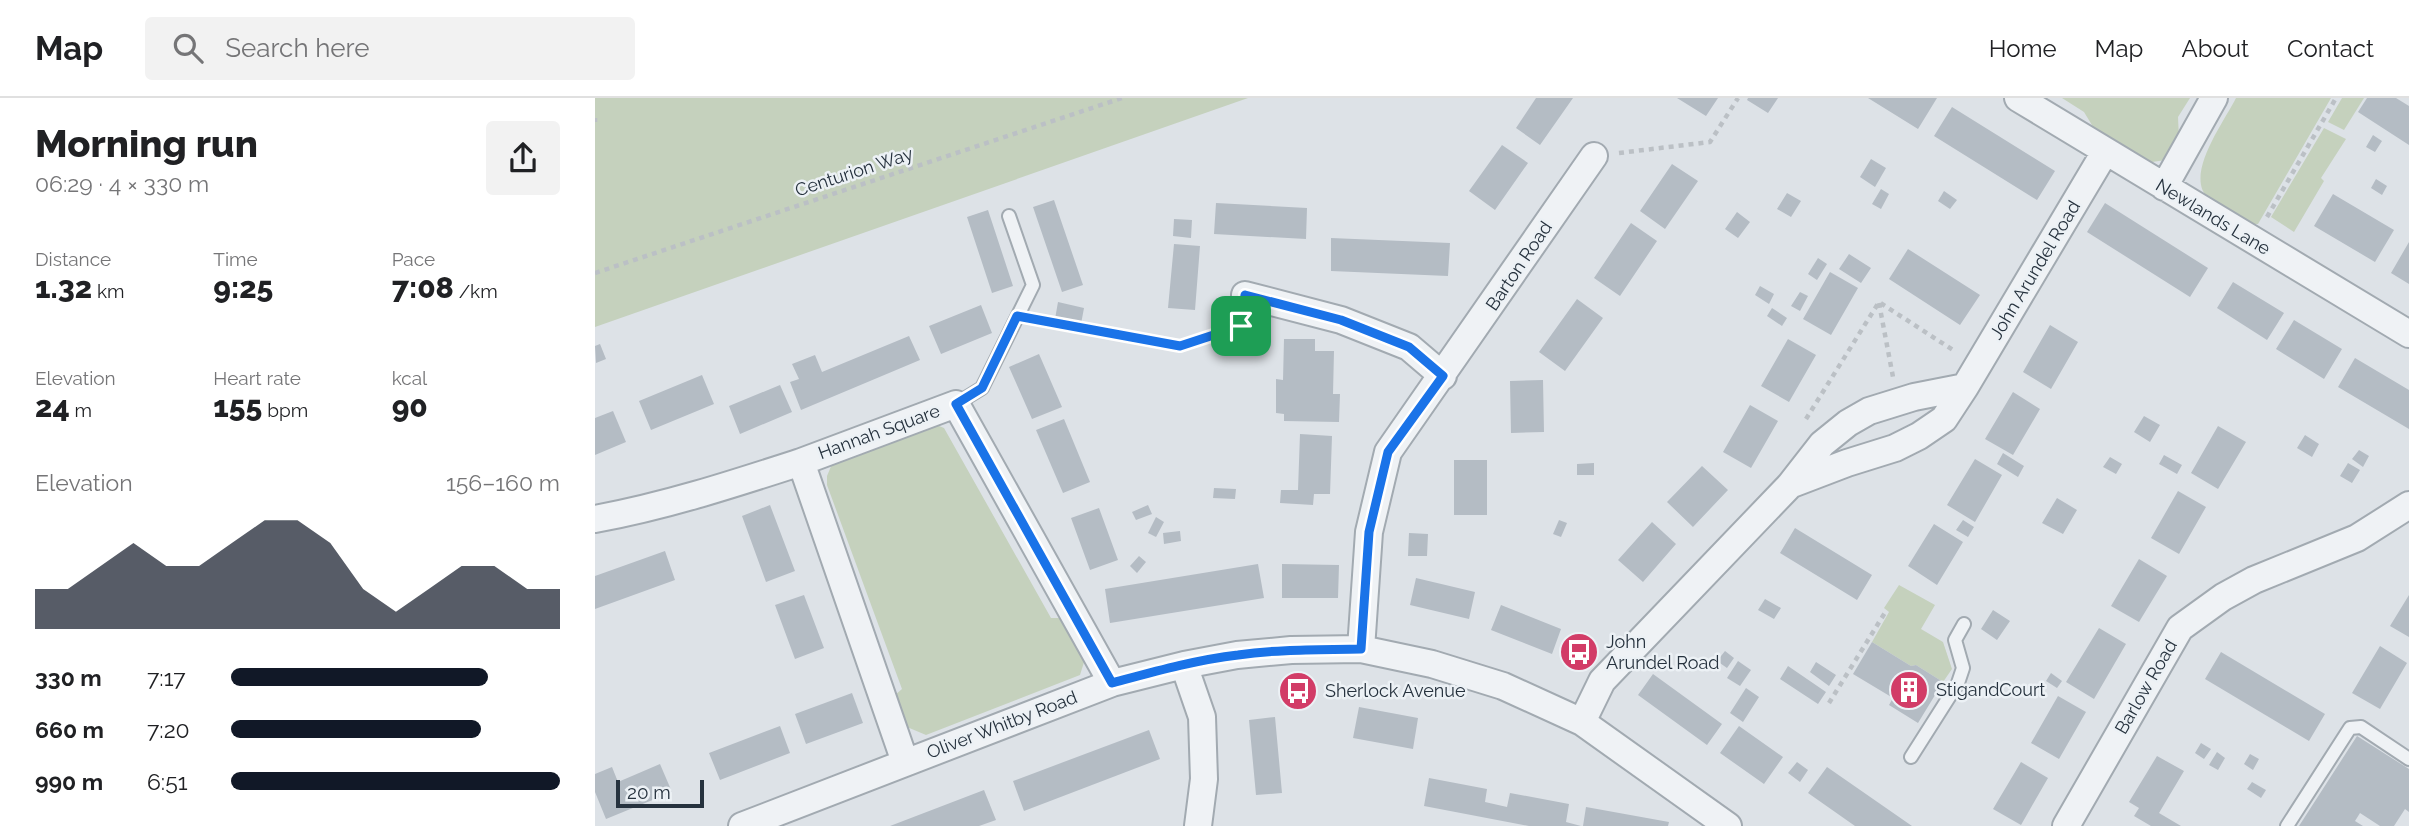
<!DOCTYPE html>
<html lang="en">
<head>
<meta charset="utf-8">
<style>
  body { margin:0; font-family:Raleway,sans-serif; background:#f2f2f2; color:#202124; height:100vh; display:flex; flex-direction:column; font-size:26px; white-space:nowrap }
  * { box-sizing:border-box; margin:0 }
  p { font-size:23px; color:#757577 }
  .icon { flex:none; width:38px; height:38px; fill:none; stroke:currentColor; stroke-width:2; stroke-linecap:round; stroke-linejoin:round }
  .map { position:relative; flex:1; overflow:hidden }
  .side { display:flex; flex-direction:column; background:#fff; width:595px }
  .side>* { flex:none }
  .scale { position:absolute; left:21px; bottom:18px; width:88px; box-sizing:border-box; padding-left:7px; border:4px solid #26323e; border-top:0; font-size:19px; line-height:24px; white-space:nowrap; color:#26323e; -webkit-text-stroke:5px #ecf1f5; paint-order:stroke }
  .pin { position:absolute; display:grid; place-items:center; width:60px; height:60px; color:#fff; margin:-30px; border-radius:14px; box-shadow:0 4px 10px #0006 }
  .round { display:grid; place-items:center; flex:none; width:74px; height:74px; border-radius:7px; background:#f2f2f2 }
  .overview { display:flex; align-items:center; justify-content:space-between; height:119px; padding:0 35px }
  h1 { font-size:38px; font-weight:800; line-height:52px }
  .stats { display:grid; grid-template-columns:repeat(3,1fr); gap:10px; height:119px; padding:7px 35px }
  .stats div { display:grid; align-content:center }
  .stats b { font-size:30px; font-weight:800 }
  .stats small { font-size:19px; font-weight:400 }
  .stats p { font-size:19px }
  .chart { height:196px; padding:14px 35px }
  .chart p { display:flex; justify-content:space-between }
  .chart svg { width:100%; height:126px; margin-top:7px; fill:#111827; opacity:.7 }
  ul { padding:0 35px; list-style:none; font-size:23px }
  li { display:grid; grid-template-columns:112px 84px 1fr; align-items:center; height:52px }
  li i { height:18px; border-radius:9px; background:#111827 }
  header { display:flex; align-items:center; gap:42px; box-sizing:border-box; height:98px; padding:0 35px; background:#fff; border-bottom:2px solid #e0e0e0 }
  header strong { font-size:33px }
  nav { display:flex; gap:38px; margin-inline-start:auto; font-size:24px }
  .search { width:490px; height:63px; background:#f2f2f2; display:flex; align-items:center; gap:18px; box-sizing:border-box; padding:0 24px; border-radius:7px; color:#757577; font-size:26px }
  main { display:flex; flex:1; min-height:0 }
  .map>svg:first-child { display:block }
</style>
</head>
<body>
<header>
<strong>Map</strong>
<div class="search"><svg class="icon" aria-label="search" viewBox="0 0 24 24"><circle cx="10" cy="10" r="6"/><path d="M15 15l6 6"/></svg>Search here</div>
<nav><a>Home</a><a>Map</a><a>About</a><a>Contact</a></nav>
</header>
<main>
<section class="side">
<div class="overview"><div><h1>Morning run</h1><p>06:29 · 4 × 330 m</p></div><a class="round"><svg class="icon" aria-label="share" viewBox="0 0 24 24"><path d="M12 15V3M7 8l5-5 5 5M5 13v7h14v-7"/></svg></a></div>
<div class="stats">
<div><p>Distance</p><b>1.32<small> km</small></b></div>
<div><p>Time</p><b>9:25</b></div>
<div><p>Pace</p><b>7:08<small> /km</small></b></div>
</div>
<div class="stats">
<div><p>Elevation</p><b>24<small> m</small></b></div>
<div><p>Heart rate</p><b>155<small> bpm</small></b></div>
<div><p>kcal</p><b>90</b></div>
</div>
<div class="chart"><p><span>Elevation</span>156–160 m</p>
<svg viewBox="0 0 160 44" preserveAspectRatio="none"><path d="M0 44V30L10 30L20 22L30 14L40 22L50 22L60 14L70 6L80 6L90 14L100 30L110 38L120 30L130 22L140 22L150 30L160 30V44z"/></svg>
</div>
<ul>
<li><b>330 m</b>7:17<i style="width:78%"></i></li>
<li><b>660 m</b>7:20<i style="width:76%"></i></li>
<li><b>990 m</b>6:51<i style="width:100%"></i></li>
</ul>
</section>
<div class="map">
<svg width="1814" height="728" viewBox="0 0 1814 728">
  <rect width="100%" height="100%" fill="#dde2e7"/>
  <path fill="#c5d1bd" d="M 0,0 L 653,0 L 0,229 Z
    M 1467,0 L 1595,0 L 1583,19 L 1584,41 L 1578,61 L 1557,64 L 1547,62 L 1503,37 L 1489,14 Z
    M 1641,0 L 1736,0 L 1663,126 L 1656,126 C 1643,118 1625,111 1613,100 C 1589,77 1629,24 1641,0 Z
    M 1747,0 L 1769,0 L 1749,32 L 1733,24 Z
    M 1729,30 L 1751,41 L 1726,80 L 1729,83 L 1699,134 L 1676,119 Z
    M 337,325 L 349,330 L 456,520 L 468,520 L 490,561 L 485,577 L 331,637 L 312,629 L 300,597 L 307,591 L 232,387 L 232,378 L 237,366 Z
    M 1304,487 L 1340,507 L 1326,531 L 1348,544 L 1357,571 L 1348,584 L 1321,567 L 1316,568 L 1277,544 L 1294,514 L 1289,510 Z"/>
  <path fill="#b4bcc4" d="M 941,0 L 978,0 L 945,47 L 921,30 Z
    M 1082,0 L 1123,0 L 1111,18 Z
    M 1153,0 L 1183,0 L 1173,15 L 1152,2 Z
    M 1273,0 L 1342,0 L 1323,31 Z
    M 1772,0 L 1801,0 L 1814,8 L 1814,47 L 1763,14 Z
    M 1357,9 L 1460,73 L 1442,102 L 1339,38 Z
    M 1778,37 L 1787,43 L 1780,54 L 1771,49 Z
    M 907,47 L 933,65 L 900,112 L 874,93 Z
    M 1276,61 L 1291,70 L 1280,89 L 1265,79 Z
    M 1077,66 L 1103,83 L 1070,131 L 1045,113 Z
    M 1781,81 L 1792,88 L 1787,97 L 1776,90 Z
    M 1286,91 L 1294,96 L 1286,111 L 1277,106 Z
    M 1349,93 L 1362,102 L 1355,111 L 1343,103 Z
    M 1192,95 L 1206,103 L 1196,119 L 1182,111 Z
    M 1738,96 L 1799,132 L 1780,164 L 1719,128 Z
    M 459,102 L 488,187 L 467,194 L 438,109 Z
    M 621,105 L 712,110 L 711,141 L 619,136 Z
    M 1510,105 L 1613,170 L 1595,199 L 1492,134 Z
    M 393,112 L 418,188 L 397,195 L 372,119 Z
    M 1142,114 L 1155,124 L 1143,140 L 1130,131 Z
    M 579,121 L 597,122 L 596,140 L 578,138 Z
    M 1036,125 L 1062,143 L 1025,198 L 999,180 Z
    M 736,140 L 855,145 L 853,178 L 736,173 Z
    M 1814,144 L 1814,186 L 1796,175 Z
    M 579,146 L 605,148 L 600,212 L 573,210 Z
    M 1313,151 L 1385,197 L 1365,227 L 1294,181 Z
    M 1254,156 L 1276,170 L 1266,185 L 1244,171 Z
    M 1223,160 L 1232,166 L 1222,182 L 1213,176 Z
    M 1235,174 L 1263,190 L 1236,237 L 1208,221 Z
    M 1638,184 L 1689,215 L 1672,242 L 1622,210 Z
    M 1165,188 L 1179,196 L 1174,206 L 1160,197 Z
    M 1205,194 L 1213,198 L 1205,213 L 1196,208 Z
    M 982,201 L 1008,220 L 970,273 L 944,254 Z
    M 463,204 L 489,210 L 486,226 L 460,221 Z
    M 386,207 L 397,235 L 346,256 L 334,228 Z
    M 1177,210 L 1192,220 L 1187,228 L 1172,218 Z
    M 1699,222 L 1747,251 L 1729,281 L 1681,251 Z
    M 1455,227 L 1483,244 L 1456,291 L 1428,274 Z
    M 314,238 L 325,262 L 206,312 L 195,284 L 204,281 L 197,266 L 220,257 L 227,274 Z
    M 689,241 L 720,241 L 720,253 L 739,253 L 738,296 L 745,296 L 744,324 L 689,323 L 689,316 L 681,315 L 681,281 L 688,282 Z
    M 1193,241 L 1221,257 L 1194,304 L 1166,288 Z
    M 5,246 L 11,261 L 1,265 L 0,248 Z
    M 444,256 L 467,309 L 437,321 L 414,269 Z
    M 1760,260 L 1814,292 L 1814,331 L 1743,289 Z
    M 107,277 L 119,306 L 56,332 L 44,303 Z
    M 948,282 L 949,334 L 916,335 L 915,283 Z
    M 185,287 L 197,314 L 145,336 L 134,308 Z
    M 1418,294 L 1445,311 L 1418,357 L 1390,341 Z
    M 1155,307 L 1183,323 L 1156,370 L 1128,354 Z
    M 18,313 L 31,344 L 0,357 L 0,320 Z
    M 1549,318 L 1565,327 L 1555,344 L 1539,334 Z
    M 469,321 L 495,384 L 468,395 L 441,332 Z
    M 1623,328 L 1651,344 L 1623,391 L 1596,375 Z
    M 705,336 L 737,338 L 735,396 L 719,396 L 718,407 L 685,405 L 686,392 L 703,392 Z
    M 1710,337 L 1724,346 L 1717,359 L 1702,350 Z
    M 1764,352 L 1774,358 L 1768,369 L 1757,361 Z
    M 1408,355 L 1429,368 L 1423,379 L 1402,366 Z
    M 1569,357 L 1587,367 L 1582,376 L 1564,366 Z
    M 1515,359 L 1527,366 L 1521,376 L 1508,369 Z
    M 1380,361 L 1407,377 L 1380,424 L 1352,407 Z
    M 859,362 L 892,362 L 892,417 L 859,417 Z
    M 999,365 L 999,377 L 982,377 L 982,366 Z
    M 1753,365 L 1765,372 L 1757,385 L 1745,378 Z
    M 1107,368 L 1133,392 L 1098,429 L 1072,404 Z
    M 619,390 L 641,391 L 640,401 L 618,400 Z
    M 1583,393 L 1611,409 L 1584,456 L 1556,440 Z
    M 1462,400 L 1482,412 L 1468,436 L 1447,425 Z
    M 175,407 L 200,473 L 171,484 L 147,418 Z
    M 553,407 L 557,416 L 541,422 L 537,414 Z
    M 504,410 L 523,462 L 495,472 L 476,420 Z
    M 561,419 L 569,424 L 561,439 L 553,435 Z
    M 964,422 L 972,425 L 966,439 L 958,436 Z
    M 1368,422 L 1379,429 L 1373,439 L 1361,432 Z
    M 1057,424 L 1081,446 L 1048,484 L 1023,462 Z
    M 1339,426 L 1368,444 L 1342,487 L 1313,468 Z
    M 1200,430 L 1277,477 L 1262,502 L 1185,455 Z
    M 585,433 L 586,443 L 569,446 L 568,435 Z
    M 814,435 L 833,436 L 832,458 L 813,458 Z
    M 70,453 L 80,482 L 0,511 L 0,478 Z
    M 544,458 L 551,464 L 542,475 L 535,468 Z
    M 1544,461 L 1572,478 L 1544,524 L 1516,508 Z
    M 663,466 L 669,500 L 515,525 L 510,491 Z
    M 687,466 L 744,467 L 743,500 L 687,500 Z
    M 821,480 L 880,494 L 874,521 L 815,507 Z
    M 209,497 L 229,550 L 200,561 L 180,507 Z
    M 1814,497 L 1814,539 L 1795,528 Z
    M 1170,501 L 1186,510 L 1179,521 L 1163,512 Z
    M 906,507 L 966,531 L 957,556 L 896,532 Z
    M 1398,512 L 1415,523 L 1402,542 L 1386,531 Z
    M 1504,530 L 1531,546 L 1499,601 L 1471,584 Z
    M 1277,544 L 1316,568 L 1321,567 L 1348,584 L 1323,625 L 1294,607 L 1298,600 L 1258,576 Z
    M 1785,548 L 1812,565 L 1785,611 L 1757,595 Z
    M 1130,553 L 1139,560 L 1132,570 L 1122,563 Z
    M 1626,554 L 1730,616 L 1714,643 L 1610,581 Z
    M 1143,563 L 1156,572 L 1145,588 L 1132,580 Z
    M 1221,564 L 1241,577 L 1234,588 L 1215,574 Z
    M 1193,568 L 1231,594 L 1223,606 L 1185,581 Z
    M 1456,575 L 1467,583 L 1462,590 L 1451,583 Z
    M 1058,576 L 1127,626 L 1112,647 L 1043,597 Z
    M 1151,590 L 1164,599 L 1148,624 L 1135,615 Z
    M 257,595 L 268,625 L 211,646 L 200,616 Z
    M 1463,598 L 1491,614 L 1464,661 L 1436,645 Z
    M 764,609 L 823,620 L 818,651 L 758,640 Z
    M 680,619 L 687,695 L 661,697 L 654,622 Z
    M 185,628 L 195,655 L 125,682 L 114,655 Z
    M 1144,628 L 1188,659 L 1169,686 L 1125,655 Z
    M 554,632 L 565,661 L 429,713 L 418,683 Z
    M 1762,638 L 1814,671 L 1814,714 L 1810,711 L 1799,728 L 1785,728 L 1765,715 L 1760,723 L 1768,728 L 1704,728 Z
    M 1606,645 L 1616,651 L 1609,661 L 1600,655 Z
    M 1622,654 L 1630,660 L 1623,672 L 1614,667 Z
    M 1655,656 L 1664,661 L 1658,672 L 1649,666 Z
    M 1562,658 L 1589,673 L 1564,715 L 1586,728 L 1556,728 L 1539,718 L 1544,710 L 1534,704 Z
    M 1202,664 L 1213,672 L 1205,684 L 1193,675 Z
    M 1426,664 L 1453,680 L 1426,727 L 1398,711 Z
    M 65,666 L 77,694 L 11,721 L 0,694 L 0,676 L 17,669 L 23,684 Z
    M 1232,669 L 1317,728 L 1260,728 L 1213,695 Z
    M 834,680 L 892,691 L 890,704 L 912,709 L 915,695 L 974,706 L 971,724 L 986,728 L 934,728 L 829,708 Z
    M 1657,684 L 1671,692 L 1666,700 L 1652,691 Z
    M 389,692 L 401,722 L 384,728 L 295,728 Z
    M 991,709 L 1074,724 L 1073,728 L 988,728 Z"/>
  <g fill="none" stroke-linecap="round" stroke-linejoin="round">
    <defs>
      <path id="service" d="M 361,306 L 387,290 L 438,187 L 414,118
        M 1316,659 L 1363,585 L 1368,570 L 1360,542 L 1369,526
        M 1692,728 L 1755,630 L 1766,629 L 1814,661"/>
      <path id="minor" d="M 1423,0 L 1814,236
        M 1569,89 L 1619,0
        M 650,197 L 746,222 L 814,249 L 848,278
        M 1197,386 L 1252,365 L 1300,350 L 1324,338 L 1349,321 L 1370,289
        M 0,421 C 71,408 138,386 206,364
        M 766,551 L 774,434 L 793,354 L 999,58
        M 589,567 L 607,619 L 609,681 L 603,728
        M 987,624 L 1007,583 L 1195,387 L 1227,346 L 1253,325 L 1274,313 L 1319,299 L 1370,289 L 1510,54
        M 310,664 L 206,364 L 361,306 L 517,585
        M 147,728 L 517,585 L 589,567 L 642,557 L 696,552 L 766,551 L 837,566 L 908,588 L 987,624 L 1133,728
        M 1471,728 L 1585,530 L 1628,499 L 1659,482 L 1762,440 L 1814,407"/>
    </defs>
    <use href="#service" stroke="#a2aab1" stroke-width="16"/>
    <use href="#minor" stroke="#a2aab1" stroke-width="30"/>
    <path stroke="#bbc0c5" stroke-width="4.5" stroke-dasharray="5 5" stroke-linecap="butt" d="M 0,20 L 0,24
      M 1024,55 L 1115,44 L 1143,0
      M 1672,119 L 1741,0
      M 0,175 L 527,0
      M 1284,205 L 1298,279
      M 444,222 L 585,248 L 646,228 L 646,224
      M 1211,321 L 1284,204 L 1361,254
      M 1234,605 L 1291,513"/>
    <use href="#service" stroke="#eff2f5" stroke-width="12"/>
    <use href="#minor" stroke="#eff2f5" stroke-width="26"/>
  </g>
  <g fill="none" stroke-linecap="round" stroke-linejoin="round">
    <defs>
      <path id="route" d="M 650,197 L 746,222 L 814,249 L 848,278 L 793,354 L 774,434 L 766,551 C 725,552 684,551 643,557 C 600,562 558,574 517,585 L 361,306 L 387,290 L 422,218 L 585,248 L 646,228 Z"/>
    </defs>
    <use href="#route" stroke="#fff" stroke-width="14"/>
    <use href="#route" stroke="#1a73e8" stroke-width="9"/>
  </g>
  <defs>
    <symbol id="bus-disc" viewBox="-11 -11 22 22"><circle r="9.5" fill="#d23c67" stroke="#ecf1f5"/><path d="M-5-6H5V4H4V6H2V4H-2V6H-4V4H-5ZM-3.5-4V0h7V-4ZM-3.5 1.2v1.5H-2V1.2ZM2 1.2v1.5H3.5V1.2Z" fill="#fff"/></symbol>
    <symbol id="building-disc" viewBox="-11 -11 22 22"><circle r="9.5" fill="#d23c67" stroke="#ecf1f5"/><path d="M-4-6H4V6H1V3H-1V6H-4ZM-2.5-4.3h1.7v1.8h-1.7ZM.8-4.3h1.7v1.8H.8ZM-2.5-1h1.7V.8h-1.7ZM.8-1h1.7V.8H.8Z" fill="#fff"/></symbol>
  </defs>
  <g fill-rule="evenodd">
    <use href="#bus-disc" x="962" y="532" width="44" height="44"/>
    <use href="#building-disc" x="1292" y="570" width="44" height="44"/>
    <use href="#bus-disc" x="681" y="571" width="44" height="44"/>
  </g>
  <g text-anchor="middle" stroke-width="5" stroke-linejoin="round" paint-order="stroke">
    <g font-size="18" fill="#26323e" stroke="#ecf1f5">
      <text transform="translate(259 74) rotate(-18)" y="6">Centurion Way</text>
      <text transform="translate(1618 119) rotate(31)" y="6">Newlands Lane</text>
      <text transform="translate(924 168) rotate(-56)" y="6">Barton Road</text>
      <text transform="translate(1440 172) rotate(-59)" y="6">John Arundel Road</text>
      <text transform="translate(284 334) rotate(-20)" y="6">Hannah Square</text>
      <text transform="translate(1551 589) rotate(-60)" y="6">Barlow Road</text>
      <text transform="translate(407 627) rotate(-21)" y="6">Oliver Whitby Road</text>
    </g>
    <g font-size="18" fill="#26323e" stroke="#ecf1f5" text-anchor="start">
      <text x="1011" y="550">John<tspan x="1011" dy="21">Arundel Road</tspan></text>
      <text x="1341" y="598">StigandCourt</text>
      <text x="730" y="599">Sherlock Avenue</text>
    </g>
  </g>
</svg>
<div class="scale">20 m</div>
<div class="pin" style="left:646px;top:228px;background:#1e9e55"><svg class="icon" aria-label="arrive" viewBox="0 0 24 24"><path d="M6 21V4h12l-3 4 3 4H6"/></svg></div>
</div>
</main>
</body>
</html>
